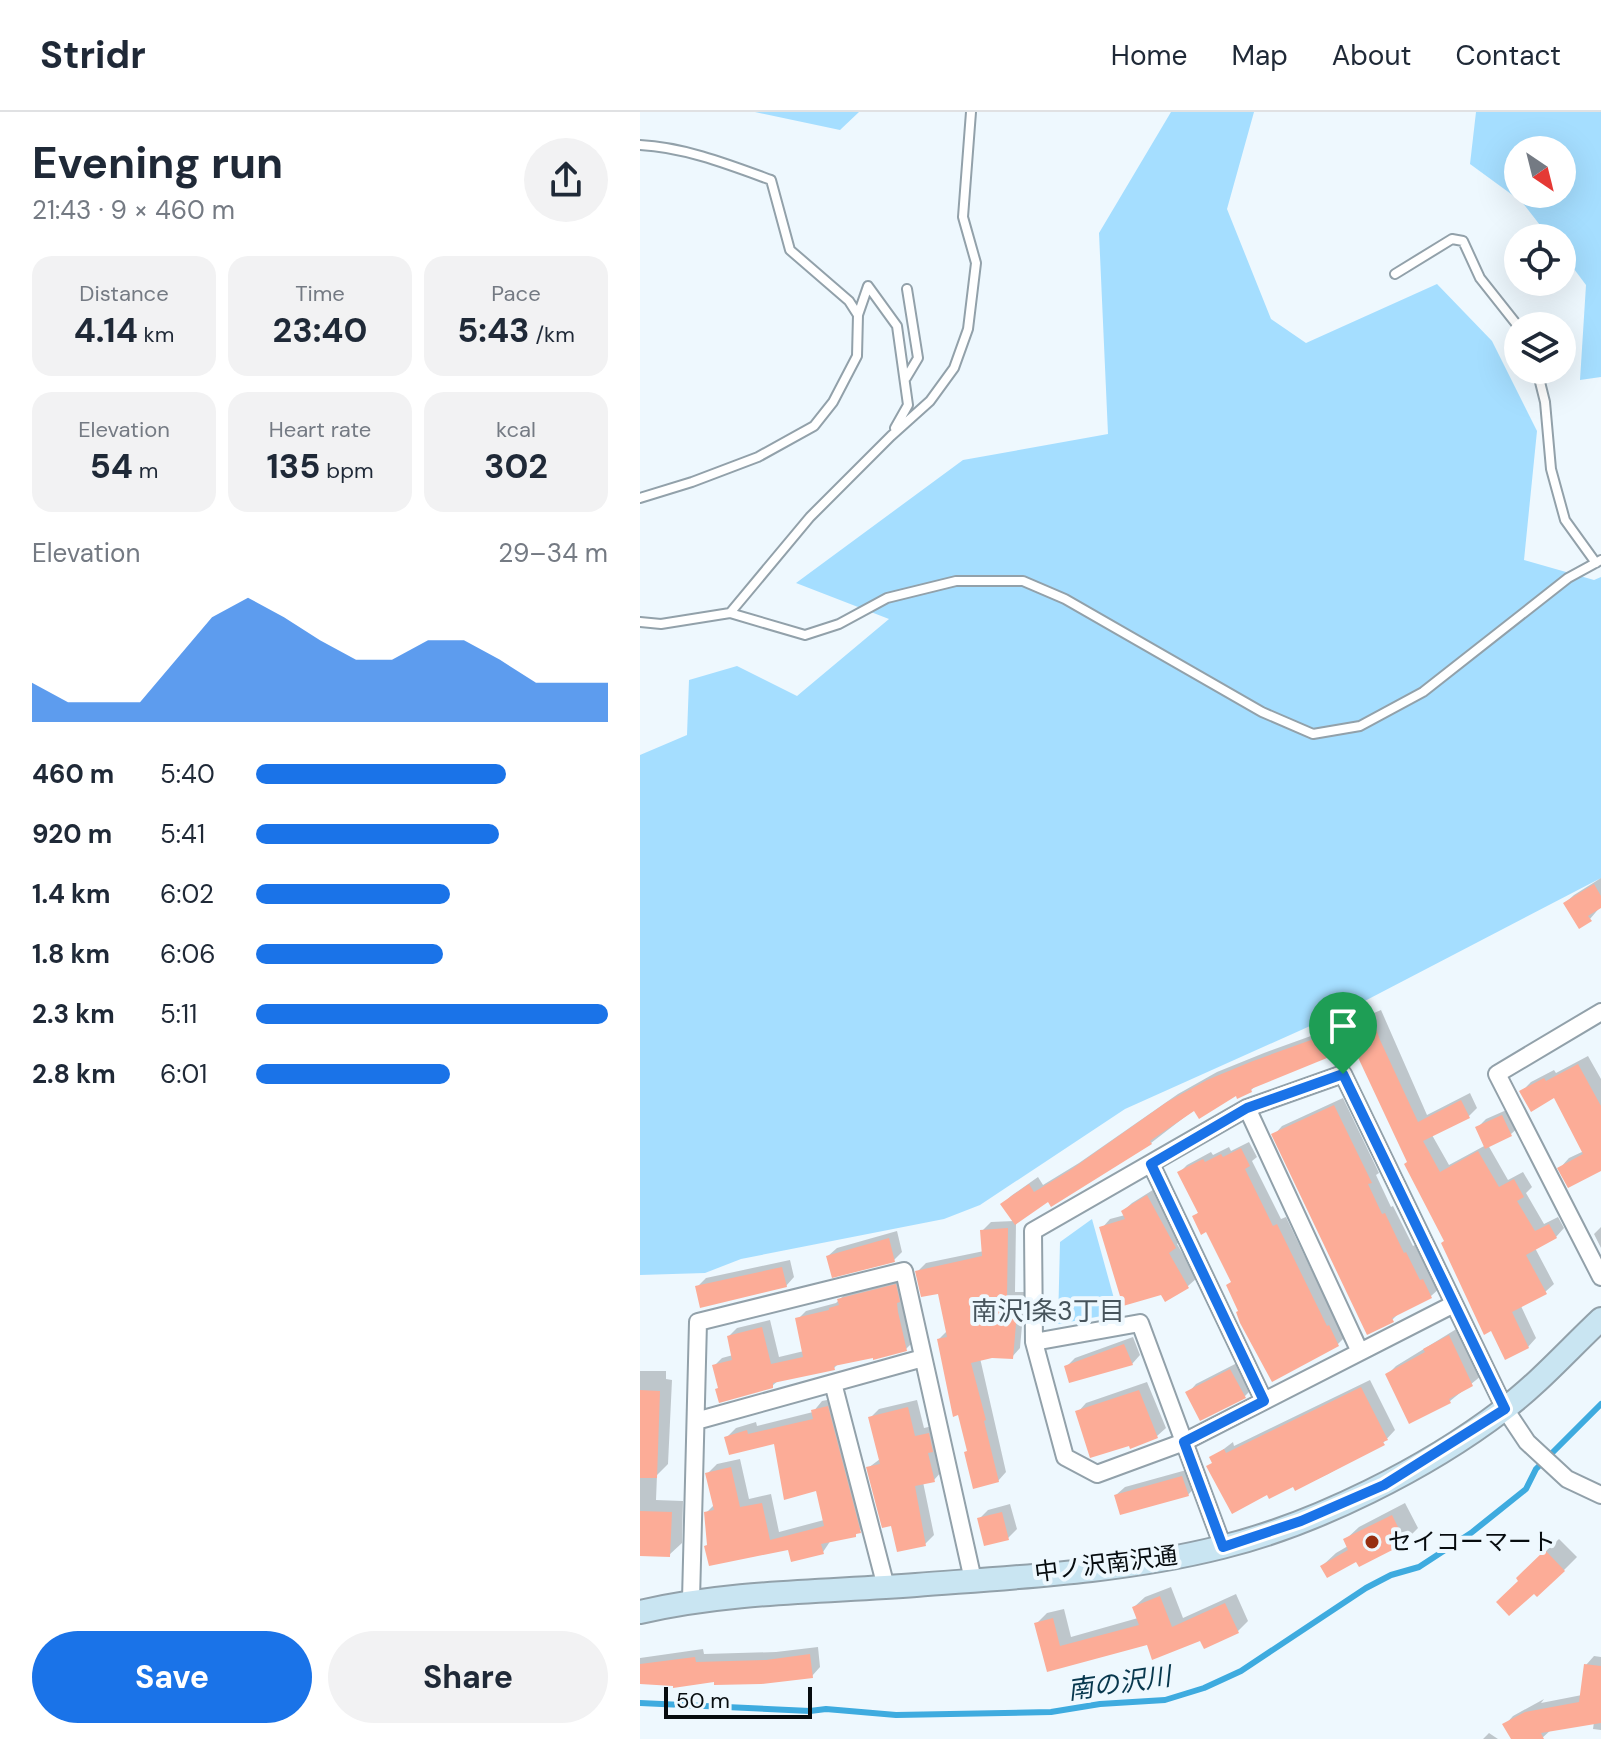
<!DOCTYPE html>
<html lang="en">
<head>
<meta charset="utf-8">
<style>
  body { margin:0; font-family:"DM Sans","Noto Sans JP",sans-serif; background:#f2f2f3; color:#1f2937; height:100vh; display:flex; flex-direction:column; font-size:30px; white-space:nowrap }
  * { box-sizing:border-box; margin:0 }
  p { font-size:26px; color:#747a83 }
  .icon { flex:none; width:44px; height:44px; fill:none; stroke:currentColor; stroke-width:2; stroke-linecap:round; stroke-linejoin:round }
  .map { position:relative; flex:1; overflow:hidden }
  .drawer { display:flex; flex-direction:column; background:#fff; width:640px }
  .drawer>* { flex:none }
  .needle { width:52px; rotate:145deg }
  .fabs { position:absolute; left:864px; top:24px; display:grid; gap:16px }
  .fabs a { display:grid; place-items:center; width:72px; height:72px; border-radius:50%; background:#fff; box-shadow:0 8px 32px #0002; font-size:40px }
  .scale { position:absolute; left:24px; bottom:20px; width:148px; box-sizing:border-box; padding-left:8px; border:4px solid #070c0f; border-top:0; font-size:22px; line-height:28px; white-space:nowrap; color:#070c0f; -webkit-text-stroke:6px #eef8fe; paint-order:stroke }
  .pin { position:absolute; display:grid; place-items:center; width:68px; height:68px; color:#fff; margin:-82px -34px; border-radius:50% 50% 50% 0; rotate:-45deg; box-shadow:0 0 8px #0007 }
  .pin .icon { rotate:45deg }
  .round { display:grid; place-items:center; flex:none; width:84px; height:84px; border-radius:42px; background:#f2f2f3 }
  .overview { display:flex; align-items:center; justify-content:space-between; height:136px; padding:0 32px }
  h1 { font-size:44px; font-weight:700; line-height:60px }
  .metrics { display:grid; grid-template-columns:repeat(3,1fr); gap:12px; height:136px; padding:8px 32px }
  .metrics div { display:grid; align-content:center; border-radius:20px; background:#f2f2f3; text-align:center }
  .metrics b { font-size:34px; font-weight:700 }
  .metrics small { font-size:22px; font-weight:400 }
  .metrics p { font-size:22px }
  .chart { height:224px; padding:16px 32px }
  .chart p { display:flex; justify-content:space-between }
  .chart svg { width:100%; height:144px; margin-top:8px; fill:#1a73e8; opacity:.7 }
  .primary-button { display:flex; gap:16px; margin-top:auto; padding:16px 32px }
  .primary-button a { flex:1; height:92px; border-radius:48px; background:#1a73e8; color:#fff; font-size:32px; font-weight:700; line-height:92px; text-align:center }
  .primary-button a+a { background:#f2f2f3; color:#1f2937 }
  ul { padding:0 32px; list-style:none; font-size:26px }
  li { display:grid; grid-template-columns:128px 96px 1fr; align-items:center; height:60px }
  li i { height:20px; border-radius:10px; background:#1a73e8 }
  header { display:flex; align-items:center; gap:48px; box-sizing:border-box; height:112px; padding:0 40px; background:#fff; border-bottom:2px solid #e0e1e3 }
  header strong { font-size:38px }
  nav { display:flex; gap:44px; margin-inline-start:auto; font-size:28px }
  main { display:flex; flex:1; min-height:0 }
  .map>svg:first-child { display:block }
</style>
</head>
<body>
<header>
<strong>Stridr</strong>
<nav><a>Home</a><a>Map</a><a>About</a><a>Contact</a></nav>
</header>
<main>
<section class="drawer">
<div class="overview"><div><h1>Evening run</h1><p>21:43 · 9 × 460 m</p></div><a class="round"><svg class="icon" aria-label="share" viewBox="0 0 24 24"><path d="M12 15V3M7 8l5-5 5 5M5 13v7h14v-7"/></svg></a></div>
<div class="metrics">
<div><p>Distance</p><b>4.14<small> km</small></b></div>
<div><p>Time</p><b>23:40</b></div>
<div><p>Pace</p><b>5:43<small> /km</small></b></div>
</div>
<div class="metrics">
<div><p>Elevation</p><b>54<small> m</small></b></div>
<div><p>Heart rate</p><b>135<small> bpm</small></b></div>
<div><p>kcal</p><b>302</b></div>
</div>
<div class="chart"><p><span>Elevation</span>29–34 m</p>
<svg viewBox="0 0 160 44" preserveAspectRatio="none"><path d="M0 44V32L10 38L20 38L30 38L40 25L50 12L60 6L70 12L80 19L90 25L100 25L110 19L120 19L130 25L140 32L150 32L160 32V44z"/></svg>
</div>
<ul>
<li><b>460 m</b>5:40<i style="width:71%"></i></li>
<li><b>920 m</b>5:41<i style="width:69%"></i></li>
<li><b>1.4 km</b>6:02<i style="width:55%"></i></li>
<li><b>1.8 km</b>6:06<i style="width:53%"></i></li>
<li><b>2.3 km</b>5:11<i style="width:100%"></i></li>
<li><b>2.8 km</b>6:01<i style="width:55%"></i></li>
</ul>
<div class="primary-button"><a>Save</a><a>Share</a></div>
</section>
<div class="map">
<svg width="961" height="1627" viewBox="0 0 961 1627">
  <rect width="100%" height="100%" fill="#eef8fe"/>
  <path fill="#a5deff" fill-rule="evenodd" d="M 115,0 L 219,0 L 200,18 Z
    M 531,0 L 614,0 L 587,97 L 631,207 L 666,231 L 797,172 L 852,229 L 897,319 L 884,448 L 954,468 L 961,465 L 961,766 L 717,893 L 485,997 L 340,1093 L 304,1107 L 101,1147 L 65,1161 L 0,1163 L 0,643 L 47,623 L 49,568 L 97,554 L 157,584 L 249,507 L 156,471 L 323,348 L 468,322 L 459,121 Z
    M 836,0 L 961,0 L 961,265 L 940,268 L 946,173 L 922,141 L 922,126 L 910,126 L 882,90 L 830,52 ZM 922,38 L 922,82 L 878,82 L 878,38 Z
    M 452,1107 L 478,1201 L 418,1212 L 420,1130 Z"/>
  <path fill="#0003" d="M 961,766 L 961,794 L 950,807 L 925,791 L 934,783 Z
    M 741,898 L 787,1003 L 830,981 L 837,996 L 829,1004 L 792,1023 L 809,1053 L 846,1033 L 837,1016 L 846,1007 L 871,996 L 880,1014 L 871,1022 L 848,1033 L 868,1068 L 883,1060 L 892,1075 L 886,1081 L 904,1112 L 918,1105 L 924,1116 L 916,1125 L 895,1136 L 914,1172 L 905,1180 L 881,1194 L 896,1226 L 888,1235 L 806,1129 L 716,936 L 710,934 L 618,972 L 611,978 L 555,997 L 511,1031 L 408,1088 L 376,1111 L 375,1180 L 385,1180 L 380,1236 L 372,1245 L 340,1246 L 366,1360 L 358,1369 L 329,1338 L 299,1227 L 307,1219 L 300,1179 L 277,1160 L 286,1151 L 344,1139 L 343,1118 L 351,1110 L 374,1109 L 363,1092 L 371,1084 L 398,1065 L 403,1073 L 439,1051 L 538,982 L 577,960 L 624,941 L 693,916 L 694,918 Z
    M 948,944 L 961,967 L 961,1058 L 920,1056 L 929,1046 L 944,1039 L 915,984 L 882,979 L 891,970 L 914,958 L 916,961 Z
    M 703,986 L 739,1061 L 736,1063 L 751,1095 L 753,1094 L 773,1134 L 775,1133 L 789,1161 L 792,1160 L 800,1176 L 791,1184 L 762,1198 L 752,1208 L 634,1023 L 642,1014 Z
    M 609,1030 L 617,1045 L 612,1049 L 641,1107 L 646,1105 L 695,1207 L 697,1206 L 706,1224 L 698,1232 L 632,1267 L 600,1198 L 593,1169 L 567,1117 L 554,1105 L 559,1100 L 539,1061 L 547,1053 L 571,1040 L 573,1043 L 589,1035 L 591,1039 Z
    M 516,1076 L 544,1126 L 537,1132 L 557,1166 L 548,1174 L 526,1188 L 462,1116 L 470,1107 L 485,1103 L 483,1099 L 492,1091 Z
    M 961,1115 L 961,1136 L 954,1122 Z
    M 257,1119 L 262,1140 L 254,1148 L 188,1144 L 197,1136 Z
    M 150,1148 L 154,1165 L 146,1174 L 57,1175 L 66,1166 Z
    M 264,1165 L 274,1229 L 266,1237 L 199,1251 L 194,1256 L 139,1268 L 132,1274 L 80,1275 L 74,1254 L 82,1246 L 93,1243 L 89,1224 L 97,1216 L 130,1208 L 139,1245 L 164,1239 L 158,1207 L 166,1199 L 196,1191 L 208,1179 Z
    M 818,1216 L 841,1264 L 810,1289 L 748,1262 L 756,1254 Z
    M 493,1225 L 500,1243 L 492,1252 L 426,1255 L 435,1246 Z
    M 599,1250 L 613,1276 L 605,1284 L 548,1281 L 556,1272 Z
    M 0,1259 L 26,1259 L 26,1267 L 32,1268 L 28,1352 L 17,1363 L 16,1388 L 43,1389 L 42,1431 L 29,1443 L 0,1442 Z
    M 730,1268 L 755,1318 L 743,1331 L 688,1362 L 656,1377 L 654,1373 L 574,1349 L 572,1346 L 593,1330 L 594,1334 Z
    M 507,1270 L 526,1316 L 517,1324 L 438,1300 L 446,1291 Z
    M 197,1286 L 229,1410 L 215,1423 L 191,1428 L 183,1440 L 69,1432 L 66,1401 L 74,1393 L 67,1362 L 77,1352 L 100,1347 L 109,1387 L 131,1382 L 139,1420 L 184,1408 L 178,1377 L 135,1329 L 87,1325 L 96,1316 L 116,1310 L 117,1314 L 173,1300 L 182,1289 Z
    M 277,1288 L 284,1316 L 297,1313 L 302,1359 L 294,1368 L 283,1370 L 294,1423 L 285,1432 L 252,1411 L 228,1356 L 240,1347 L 230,1306 L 239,1297 Z
    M 550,1357 L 556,1374 L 548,1383 L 476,1383 L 485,1375 Z
    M 765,1391 L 778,1416 L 765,1429 L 682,1454 L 696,1441 L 708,1434 L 705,1428 L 719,1415 Z
    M 370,1392 L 377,1417 L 368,1426 L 339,1407 L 348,1398 Z
    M 919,1427 L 937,1445 L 924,1458 L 881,1468 L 891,1453 Z
    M 531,1475 L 543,1506 L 596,1482 L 608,1509 L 598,1519 L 561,1527 L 508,1531 L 408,1557 L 396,1512 L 407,1501 L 424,1497 L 431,1525 L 498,1506 L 494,1495 L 505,1485 Z
    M 178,1535 L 180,1555 L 172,1564 L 0,1571 L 0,1546 L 63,1537 L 64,1542 L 136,1540 Z
    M 954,1544 L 961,1545 L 961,1618 L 953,1617 L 954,1610 L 912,1617 L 901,1627 L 873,1627 L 865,1613 L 873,1604 L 904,1587 L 901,1591 L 942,1583 L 946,1553 Z
    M 849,1621 L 858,1627 L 843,1627 Z"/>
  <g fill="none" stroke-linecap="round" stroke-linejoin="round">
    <path stroke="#3eabdf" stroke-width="6" d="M 0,1591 L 170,1599 L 186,1597 L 256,1603 L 411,1600 L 460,1592 L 525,1588 L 564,1576 L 601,1559 L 726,1476 L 751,1463 L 779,1455 L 831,1421 L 886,1377 L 896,1357 L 961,1292"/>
  </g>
  <path fill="#fcac97" d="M 954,772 L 961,784 L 961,796 L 948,804 L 952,809 L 939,817 L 923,791 Z
    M 732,905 L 740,928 L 778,1010 L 821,988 L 830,1006 L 783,1029 L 800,1060 L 838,1039 L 859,1075 L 874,1067 L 884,1085 L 877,1089 L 895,1119 L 909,1112 L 917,1126 L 886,1143 L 907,1182 L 872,1200 L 889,1236 L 865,1248 L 851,1219 L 844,1223 L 801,1131 L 804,1129 L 764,1052 L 767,1050 L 715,939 L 710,940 L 709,937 L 611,977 L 612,980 L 597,987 L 596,984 L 559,1007 L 554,999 L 510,1029 L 512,1032 L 411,1095 L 408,1090 L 375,1113 L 360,1092 L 389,1072 L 394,1080 L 429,1059 L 527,990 L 567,968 L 613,949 L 685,923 L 686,925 Z
    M 938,952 L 961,994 L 961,1059 L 928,1076 L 917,1056 L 943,1042 L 914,986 L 891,1000 L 879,979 L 904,966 L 906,969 Z
    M 694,993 L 732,1071 L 728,1072 L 742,1102 L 745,1101 L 764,1141 L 766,1140 L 780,1168 L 783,1167 L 792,1186 L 752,1206 L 754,1210 L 727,1223 L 631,1022 Z
    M 862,1003 L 872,1024 L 845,1037 L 835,1015 Z
    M 601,1036 L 610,1054 L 605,1057 L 633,1114 L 637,1112 L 687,1214 L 689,1213 L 699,1234 L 632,1270 L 600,1211 L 596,1200 L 598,1199 L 586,1173 L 591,1170 L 566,1120 L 561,1123 L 552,1104 L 558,1101 L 537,1060 L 563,1047 L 565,1050 L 581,1042 L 583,1045 Z
    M 507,1083 L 536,1136 L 529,1141 L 549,1176 L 525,1190 L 521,1183 L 483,1194 L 459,1115 L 485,1107 L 481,1099 Z
    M 368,1116 L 367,1187 L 378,1188 L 373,1247 L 352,1246 L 331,1251 L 346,1308 L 344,1309 L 359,1370 L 333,1377 L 324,1340 L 327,1339 L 318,1303 L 313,1305 L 297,1227 L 307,1225 L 298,1182 L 281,1185 L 275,1159 L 342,1144 L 340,1118 Z
    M 249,1126 L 255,1150 L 192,1166 L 186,1144 Z
    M 142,1155 L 147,1175 L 60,1196 L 55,1174 Z
    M 256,1172 L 260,1190 L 257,1191 L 258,1200 L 267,1239 L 233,1248 L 233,1246 L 194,1254 L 195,1258 L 133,1271 L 133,1276 L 79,1291 L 75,1277 L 78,1276 L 72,1253 L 92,1248 L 87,1224 L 122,1215 L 131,1252 L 163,1245 L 155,1206 L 189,1198 L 189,1196 L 199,1193 L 197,1187 Z
    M 809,1223 L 833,1274 L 809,1287 L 811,1291 L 769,1312 L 745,1262 L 785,1240 L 783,1237 Z
    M 484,1232 L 493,1253 L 429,1271 L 424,1254 Z
    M 590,1257 L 606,1286 L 560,1309 L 545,1280 Z
    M 721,1275 L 748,1328 L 743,1330 L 745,1333 L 655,1379 L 653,1375 L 629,1387 L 627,1383 L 592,1402 L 566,1354 L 572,1351 L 569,1345 L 584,1337 L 586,1341 Z
    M 0,1278 L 20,1279 L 17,1366 L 0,1366 Z
    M 499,1278 L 518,1326 L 490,1337 L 489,1334 L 450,1346 L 435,1299 Z
    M 188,1294 L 221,1421 L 216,1422 L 216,1425 L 181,1432 L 184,1442 L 151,1450 L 148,1438 L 69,1454 L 64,1434 L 67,1433 L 64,1400 L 74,1398 L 65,1361 L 91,1355 L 100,1395 L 122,1391 L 130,1428 L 184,1414 L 176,1379 L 144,1388 L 134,1332 L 89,1343 L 84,1325 L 107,1318 L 108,1322 L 173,1307 L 171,1298 Z
    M 268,1295 L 275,1324 L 289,1321 L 293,1340 L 288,1341 L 295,1370 L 275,1374 L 286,1434 L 257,1440 L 251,1414 L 242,1416 L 226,1355 L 240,1352 L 228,1305 Z
    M 542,1364 L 549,1384 L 480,1403 L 474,1383 Z
    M 0,1399 L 32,1400 L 30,1445 L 0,1444 Z
    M 362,1400 L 369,1428 L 344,1434 L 337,1406 Z
    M 752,1403 L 766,1431 L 719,1455 L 716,1450 L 687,1466 L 680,1454 L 708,1438 L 703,1427 Z
    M 905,1438 L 925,1459 L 897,1485 L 894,1482 L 869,1504 L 856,1490 L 878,1469 L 876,1466 Z
    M 520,1484 L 532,1515 L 585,1491 L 599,1521 L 564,1537 L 560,1529 L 512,1548 L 507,1533 L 407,1560 L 394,1511 L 413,1506 L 420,1534 L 499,1513 L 492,1495 Z
    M 170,1542 L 173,1566 L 121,1572 L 74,1573 L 74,1570 L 33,1576 L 33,1574 L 0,1572 L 0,1552 L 55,1545 L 56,1550 L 126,1548 Z
    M 944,1552 L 961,1554 L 961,1611 L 901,1621 L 904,1627 L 871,1627 L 862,1612 L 885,1600 L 939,1590 Z"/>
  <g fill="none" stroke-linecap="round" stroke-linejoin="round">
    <defs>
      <path id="lane" d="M 0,33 C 44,35 90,53 131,68 L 150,138 L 209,189 L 218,203 L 217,244 L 193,290 L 174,314 L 118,345 L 52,370 L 0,386
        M 755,162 L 812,127 L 823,129 L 840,166 L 878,214
        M 218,203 L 228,174 L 257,214 L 268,293 L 255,316
        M 897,258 L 905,290 L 911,357 L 925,408 L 956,451
        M 266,266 L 278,246 L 267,177
        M 90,501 L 170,405 L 251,324 L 290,289 L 314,256 L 328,217 L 336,151 L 323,105 L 331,0
        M 0,510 L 21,512 L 90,501 L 165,523 L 199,512 L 247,486 L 316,469 L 383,469 L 425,487 L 622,600 L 673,622 L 720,614 L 783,580 L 928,466 L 961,448"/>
      <path id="street" d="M 961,900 L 857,962 L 961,1165
        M 607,996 L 720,1240
        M 511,1052 L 624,1289
        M 814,1192 L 544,1330 L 457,1362 L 425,1345 L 394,1230 L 393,1119 L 607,996 L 703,962 L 865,1297 L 887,1330 L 927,1367 L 961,1383
        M 394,1230 L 500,1211 L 583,1435
        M 193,1271 L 246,1475
        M 56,1309 L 283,1246
        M 51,1488 L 58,1210 L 264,1159 L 333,1468"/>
      <path id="secondary" d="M 0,1500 C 91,1479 183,1480 276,1473 C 378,1465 483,1460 582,1435 C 676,1412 787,1356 863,1298 C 898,1272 929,1237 961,1207"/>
    </defs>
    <use href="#lane" stroke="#92a1aa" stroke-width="12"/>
    <use href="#street" stroke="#92a1aa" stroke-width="20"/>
    <use href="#secondary" stroke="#92a1aa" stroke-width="26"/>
    <use href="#lane" stroke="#fff" stroke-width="8"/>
    <use href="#street" stroke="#fff" stroke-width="16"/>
    <use href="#secondary" stroke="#c9e5f2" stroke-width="22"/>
  </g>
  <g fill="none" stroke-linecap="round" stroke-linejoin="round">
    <defs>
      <path id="route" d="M 703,962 L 865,1297 L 744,1373 L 661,1409 L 583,1435 L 544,1330 L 624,1289 L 511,1052 L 607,996 Z"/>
    </defs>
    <use href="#route" stroke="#fff" stroke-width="16"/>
    <use href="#route" stroke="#1a73e8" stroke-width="10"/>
  </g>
  <circle fill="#962e10" stroke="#eef8fe" stroke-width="3" cx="732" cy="1430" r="8"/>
  <g text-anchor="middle" stroke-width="8" stroke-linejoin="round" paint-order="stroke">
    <g font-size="24" fill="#070c0f" stroke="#eef8fe" text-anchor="start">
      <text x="748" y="1438">セイコーマート</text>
    </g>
    <g font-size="24" fill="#070c0f" stroke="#eef8fe">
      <text transform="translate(466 1452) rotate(-7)" y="8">中ノ沢南沢通</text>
    </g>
    <g font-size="26" fill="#47545c" stroke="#eef8fe">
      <text x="408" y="1208">南沢1条3丁目</text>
    </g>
    <g font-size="26" font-style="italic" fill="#08384e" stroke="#eef8fe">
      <text transform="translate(479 1571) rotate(-8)" y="9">南の沢川</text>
    </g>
  </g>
</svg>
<div class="fabs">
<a><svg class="needle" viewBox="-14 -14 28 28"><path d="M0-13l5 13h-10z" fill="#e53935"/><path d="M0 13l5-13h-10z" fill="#747a83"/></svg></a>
<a><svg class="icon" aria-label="locate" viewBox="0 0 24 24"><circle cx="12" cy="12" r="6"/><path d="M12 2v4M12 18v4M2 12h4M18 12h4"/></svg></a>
<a><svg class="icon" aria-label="layers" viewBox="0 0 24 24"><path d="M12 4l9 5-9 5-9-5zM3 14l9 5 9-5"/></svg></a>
</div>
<div class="scale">50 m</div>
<div class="pin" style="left:703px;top:962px;background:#1e9e55"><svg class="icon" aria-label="arrive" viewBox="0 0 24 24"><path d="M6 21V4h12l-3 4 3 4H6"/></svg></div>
</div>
</main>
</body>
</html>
